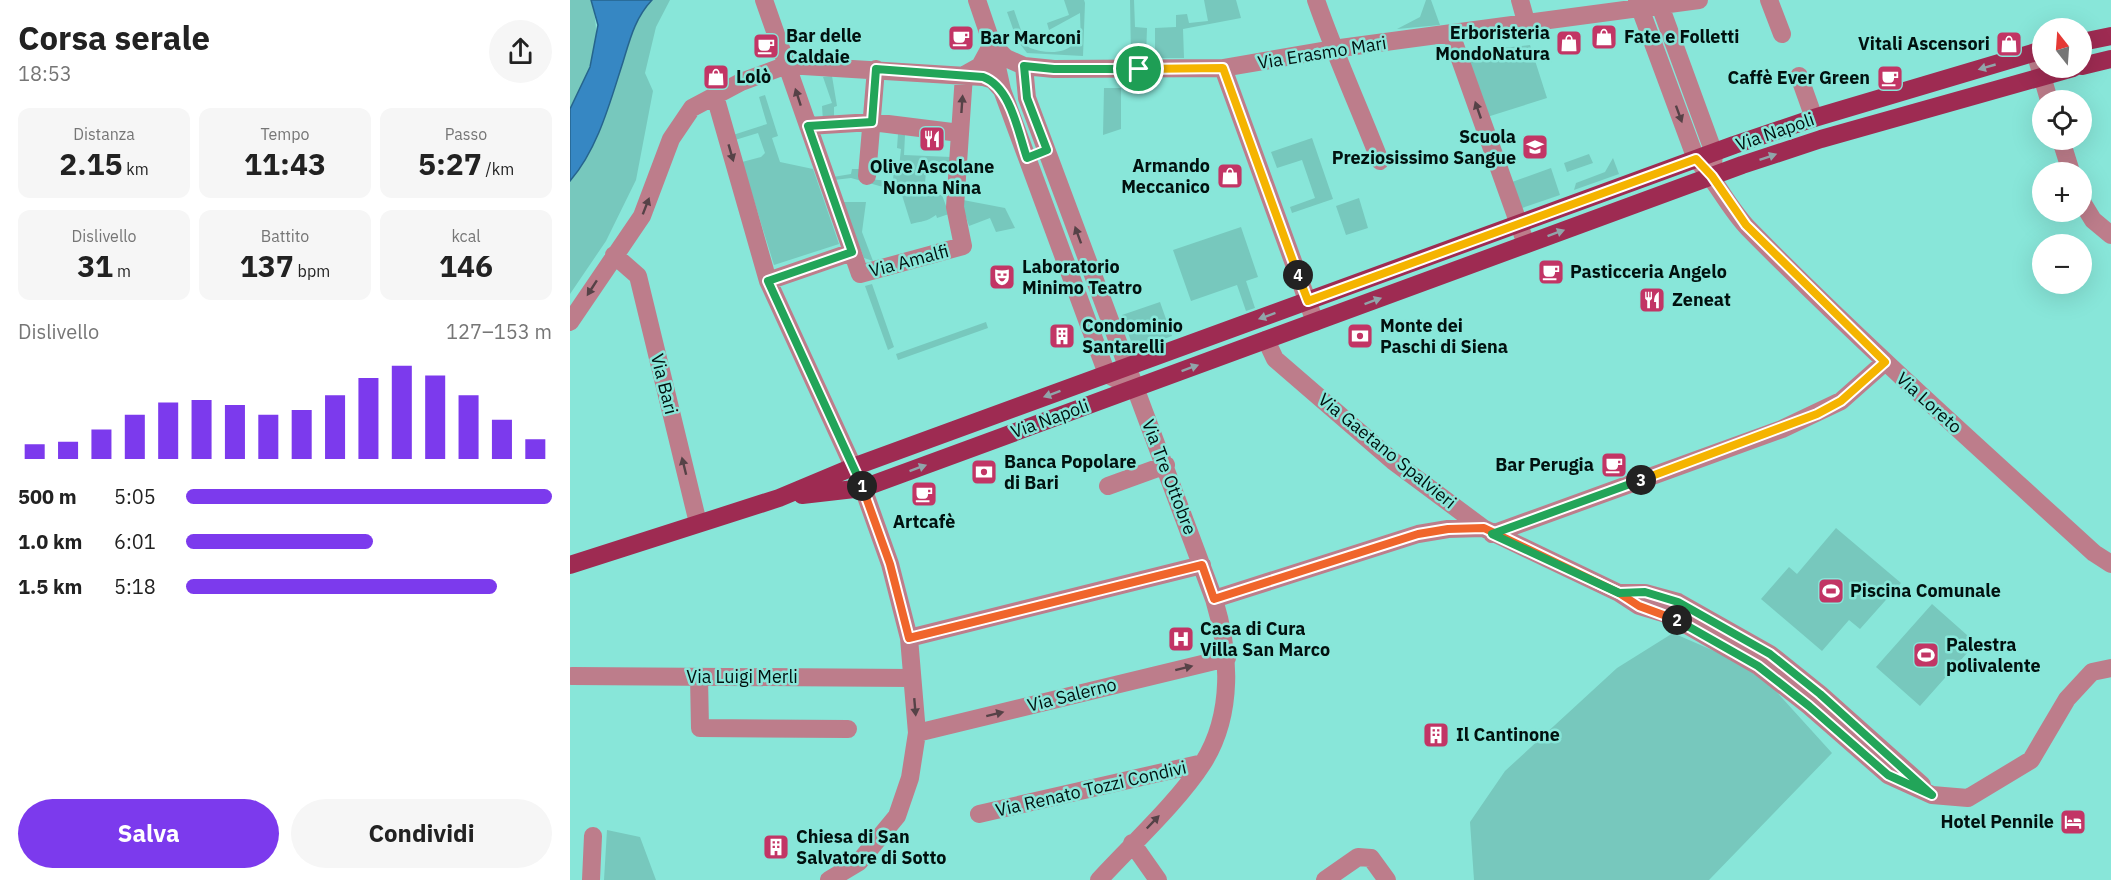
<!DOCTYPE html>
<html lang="it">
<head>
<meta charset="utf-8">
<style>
  body { margin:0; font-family:"IBM Plex Sans",sans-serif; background:#f6f6f6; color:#222; height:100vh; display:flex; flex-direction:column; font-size:22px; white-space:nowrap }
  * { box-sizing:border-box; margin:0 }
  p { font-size:20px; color:#767676 }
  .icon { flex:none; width:33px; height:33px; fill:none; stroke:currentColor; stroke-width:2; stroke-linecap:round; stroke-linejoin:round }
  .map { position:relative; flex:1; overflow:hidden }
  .drawer { display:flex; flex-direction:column; background:#fff; width:570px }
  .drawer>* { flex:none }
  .needle { width:39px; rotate:343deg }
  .controls { position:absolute; left:1462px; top:18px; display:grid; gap:12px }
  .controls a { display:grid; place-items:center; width:60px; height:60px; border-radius:50%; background:#fff; box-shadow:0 6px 24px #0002; font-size:30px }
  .pin { position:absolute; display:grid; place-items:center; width:51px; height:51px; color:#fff; margin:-26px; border:3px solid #fff; border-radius:50%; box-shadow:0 2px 6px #0007 }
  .km { position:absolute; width:30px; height:30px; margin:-15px; border-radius:50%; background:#222; color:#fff; font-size:16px; line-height:30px; text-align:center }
  .round { display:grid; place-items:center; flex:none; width:63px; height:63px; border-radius:32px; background:#f6f6f6 }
  .summary { display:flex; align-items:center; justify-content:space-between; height:102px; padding:0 18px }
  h1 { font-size:33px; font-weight:800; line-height:45px }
  .figures { display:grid; grid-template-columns:repeat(3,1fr); gap:9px; height:102px; padding:6px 18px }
  .figures div { display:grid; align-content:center; border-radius:12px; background:#f6f6f6; text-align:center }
  .figures b { font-size:30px; font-weight:800 }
  .figures small { font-size:16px; font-weight:400 }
  .figures p { font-size:16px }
  .chart { height:168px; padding:12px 18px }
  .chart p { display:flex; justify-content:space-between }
  .chart svg { width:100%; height:108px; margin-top:6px; stroke:#7c3aed; stroke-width:6 }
  .primary-button { display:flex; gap:12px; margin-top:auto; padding:12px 18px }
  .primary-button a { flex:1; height:69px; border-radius:36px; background:#7c3aed; color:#fff; font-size:24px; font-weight:800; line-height:69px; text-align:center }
  .primary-button a+a { background:#f6f6f6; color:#222 }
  ul { padding:0 18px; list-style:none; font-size:20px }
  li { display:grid; grid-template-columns:96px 72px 1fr; align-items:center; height:45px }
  li i { height:15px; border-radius:8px; background:#7c3aed }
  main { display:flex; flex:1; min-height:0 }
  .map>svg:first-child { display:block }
</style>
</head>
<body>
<main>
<section class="drawer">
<div class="summary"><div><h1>Corsa serale</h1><p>18:53</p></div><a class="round"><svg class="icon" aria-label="share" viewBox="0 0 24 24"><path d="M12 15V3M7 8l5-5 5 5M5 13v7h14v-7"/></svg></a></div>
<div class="figures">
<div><p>Distanza</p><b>2.15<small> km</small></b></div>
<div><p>Tempo</p><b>11:43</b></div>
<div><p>Passo</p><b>5:27<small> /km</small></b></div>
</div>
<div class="figures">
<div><p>Dislivello</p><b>31<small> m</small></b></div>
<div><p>Battito</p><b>137<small> bpm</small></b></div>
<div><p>kcal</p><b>146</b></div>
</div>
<div class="chart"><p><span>Dislivello</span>127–153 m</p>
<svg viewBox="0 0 160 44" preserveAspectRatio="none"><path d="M5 44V38M15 44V37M25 44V32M35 44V26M45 44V21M55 44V20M65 44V22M75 44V26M85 44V24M95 44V18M105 44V11M115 44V6M125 44V10M135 44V18M145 44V28M155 44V36"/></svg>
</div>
<ul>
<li><b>500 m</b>5:05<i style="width:100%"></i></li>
<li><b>1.0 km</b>6:01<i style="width:51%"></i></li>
<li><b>1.5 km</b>5:18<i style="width:85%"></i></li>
</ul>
<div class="primary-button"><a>Salva</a><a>Condividi</a></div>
</section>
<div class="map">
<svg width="1541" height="880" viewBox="0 0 1541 880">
  <rect width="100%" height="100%" fill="#88e6d9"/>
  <path fill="#77c8bd" d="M 0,0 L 21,0 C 34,45 20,69 0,109 Z
    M 82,0 L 100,0 L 86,27 L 75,73 L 83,91 L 66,180 L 36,241 L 0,294 L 0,181 C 29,148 41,99 54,58 C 62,35 65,18 82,0 Z
    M 494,0 L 514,0 L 515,3 L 513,56 L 457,53 L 447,40 L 437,12 L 444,10 L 456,45 L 460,48 C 473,53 494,55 503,44 L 511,44 L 510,13 L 479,30 L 477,23 L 499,15 Z
    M 560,0 L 564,0 L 565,27 L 577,28 L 576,57 L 561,57 Z
    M 634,0 L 666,0 L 671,18 L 613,29 L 614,58 L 585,58 L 585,28 L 606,27 L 606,15 L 617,14 L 619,23 L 638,21 Z
    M 856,0 L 861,0 L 870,25 L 827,29 L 850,17 Z
    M 960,45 L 977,98 L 917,117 L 894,52 Z
    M 262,76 L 267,106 L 264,107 L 264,120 L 253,121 L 252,106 L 262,103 L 253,77 Z
    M 534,88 L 551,88 L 551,129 L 533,135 Z
    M 195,95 L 208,136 L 202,138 L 210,162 L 243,169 L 269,244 L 204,265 L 172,162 L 191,157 L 195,153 L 188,133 L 165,140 L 163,135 L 197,124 L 189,97 Z
    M 328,134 L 335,135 L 334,155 L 381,157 L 379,173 L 356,172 L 354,194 L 372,195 L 379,214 L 367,218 L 366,215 C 356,222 352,221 341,224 L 331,192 L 281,178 L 264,180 L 263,177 L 281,174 L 282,169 L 295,169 L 295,179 L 323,181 L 324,167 L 329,167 L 331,149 L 327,148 Z
    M 742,138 L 763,199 L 722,213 L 720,207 L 745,198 L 732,160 L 707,168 L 701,152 Z
    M 1019,154 L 1023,163 L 997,172 L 994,163 Z
    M 1043,158 L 1049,174 L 1004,190 L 1006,183 L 1035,172 Z
    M 981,168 L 990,195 L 952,208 L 942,182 Z
    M 789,198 L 798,228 L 776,235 L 766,206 Z
    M 393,200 L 435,208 L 445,228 L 426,232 L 420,218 L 399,226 L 392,205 Z
    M 273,202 L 296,202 L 292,232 L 303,261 L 294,258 Z
    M 671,227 L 688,277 L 676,281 L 685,308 L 676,311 L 667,285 L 621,301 L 603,250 Z
    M 302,284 L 324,347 L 318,350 L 295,286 Z
    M 590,302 L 602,336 L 564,350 L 552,315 Z
    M 416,322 L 418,328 L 328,360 L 326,354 Z
    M 1266,528 L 1331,583 L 1290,629 L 1279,620 L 1252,651 L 1191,599 L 1219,567 L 1227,574 Z
    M 1362,604 L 1406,643 L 1350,706 L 1306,667 Z
    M 1103,633 L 1167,661 L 1203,688 L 1262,753 L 1139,880 L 904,880 L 900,822 L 935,771 L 1047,668 Z
    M 37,830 L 70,837 L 86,880 L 34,880 Z"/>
  <path fill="#3687c3" stroke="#26648d" stroke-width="1.5" d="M 21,0 L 82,0 C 65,18 60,39 53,62 C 40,102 28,149 0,181 L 0,109 L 20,67 L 28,25 Z"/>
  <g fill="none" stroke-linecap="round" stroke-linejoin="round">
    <path stroke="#bd7d8b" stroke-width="18" d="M 194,0 L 290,274 L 393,246 L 385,207 L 394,75 L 410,66 L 422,44
      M 407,0 L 422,44 L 432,90 L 537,374 L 550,381
      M 746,0 C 765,55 789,107 810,161
      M 950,0 L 957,25
      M 1067,0 L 1126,159 C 1146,180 1158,207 1178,228 C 1289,341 1407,446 1524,553 L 1541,564
      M 1088,0 L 1144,153 L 1143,165
      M 1199,0 L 1212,34
      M 881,34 L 956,244
      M 422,44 L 436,58 L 454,66 L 484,69 L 653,68 L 763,49 L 1129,0
      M 1465,52 L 1479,100
      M 454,66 L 457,98 L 644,599 C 660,652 664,714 633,763 C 608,802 561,845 529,880
      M 653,68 L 745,322
      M 1229,76 L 1244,118
      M 145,96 L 198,281 L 293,488 L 320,564 L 339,638 L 347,733 L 340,778 L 327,816 L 289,862 L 259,880
      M 238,126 L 302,122 L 390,133
      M 1491,140 L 1501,172
      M 297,176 L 306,69
      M 1512,202 L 1523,220 L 1541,235
      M 44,255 L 68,276 L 128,523
      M 198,281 L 282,252
      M 0,322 L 72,216 L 101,139 L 122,108 L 171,82 L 217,65 L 413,77 L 423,80 L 432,90
      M 696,340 L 705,359 L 823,461 L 913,528 L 1049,593 L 1069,606 L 1099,615 L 1188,666 L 1239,706 L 1318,775 L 1362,795 L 1398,798 L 1461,760 L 1497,699 L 1522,672 L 1541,668
      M 538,486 L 596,465
      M 922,534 L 1212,429 L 1271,401 L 1315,362
      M 1049,593 L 1075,593 L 1108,602 L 1200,654 L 1250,694 L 1352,785
      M 644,599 L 848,534 L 878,529 L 913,528
      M 339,638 L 632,565
      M 2,676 L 342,678
      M 129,677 L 130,728 L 278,729
      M 347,733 L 657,658
      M 409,814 L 633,763
      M 562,843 L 588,880
      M 21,880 L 23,836
      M 755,880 L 788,857 L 801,858 L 817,880"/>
    <path stroke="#9e2b52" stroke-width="18" d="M 1512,42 L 1541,36
      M 1512,66 L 1541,59
      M 232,495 L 293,488 L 1172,165 L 1251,139 L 1503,68
      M 0,565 L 209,498 L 283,467 L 1164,145 L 1244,118 L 1473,50"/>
  </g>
  <defs><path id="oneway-solid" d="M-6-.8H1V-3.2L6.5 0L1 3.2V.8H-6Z" transform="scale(1.5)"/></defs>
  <g fill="#90a5aa">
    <use href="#oneway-solid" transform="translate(1417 67) rotate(164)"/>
    <use href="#oneway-solid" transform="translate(1198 157) rotate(-19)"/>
    <use href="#oneway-solid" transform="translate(986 233) rotate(-20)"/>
    <use href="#oneway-solid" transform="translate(803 301) rotate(-20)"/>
    <use href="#oneway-solid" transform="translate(697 316) rotate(160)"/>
    <use href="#oneway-solid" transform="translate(620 368) rotate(-20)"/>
    <use href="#oneway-solid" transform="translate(482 394) rotate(160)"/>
    <use href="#oneway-solid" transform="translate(348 468) rotate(-20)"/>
  </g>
  <g fill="#564247">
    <use href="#oneway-solid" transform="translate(228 97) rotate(-108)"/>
    <use href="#oneway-solid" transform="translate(392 104) rotate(-86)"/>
    <use href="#oneway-solid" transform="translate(908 110) rotate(-109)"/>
    <use href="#oneway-solid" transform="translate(1109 114) rotate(70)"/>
    <use href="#oneway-solid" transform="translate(161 153) rotate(74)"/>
    <use href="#oneway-solid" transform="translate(76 206) rotate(-69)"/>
    <use href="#oneway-solid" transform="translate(508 235) rotate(-110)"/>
    <use href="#oneway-solid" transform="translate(22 288) rotate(123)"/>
    <use href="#oneway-solid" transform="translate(114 466) rotate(-104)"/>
    <use href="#oneway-solid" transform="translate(614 668) rotate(-14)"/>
    <use href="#oneway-solid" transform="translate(345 707) rotate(85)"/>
    <use href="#oneway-solid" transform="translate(425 714) rotate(-14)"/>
    <use href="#oneway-solid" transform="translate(583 822) rotate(-46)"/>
  </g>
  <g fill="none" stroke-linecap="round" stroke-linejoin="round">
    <defs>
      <path id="split-1" d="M 292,486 L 198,281 L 282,252 L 238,126 L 302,122 L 306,69 L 413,77 C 441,87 448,132 457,158 L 477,150 L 457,98 L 454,66 L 484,69 L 569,69"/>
      <path id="split-2" d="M 292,486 L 320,564 L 339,638 L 632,565 L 644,599 L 848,534 L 878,529 L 914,528 L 1049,593 L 1069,606 L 1107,620"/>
      <path id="split-3" d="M 1071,480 L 922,534 L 1049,593 L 1075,592 L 1108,602 L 1200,654 L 1250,694 L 1362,795 L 1318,775 L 1239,706 L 1188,666 L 1107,620"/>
      <path id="split-4" d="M 728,275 L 738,301 L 1126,159 L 1142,176 L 1176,225 L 1315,362 L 1271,401 L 1247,414 L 1071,480"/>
      <path id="split-5" d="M 569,69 L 653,68 L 728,275"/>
    </defs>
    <use href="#split-1" stroke="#fff" stroke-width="12"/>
    <use href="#split-2" stroke="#fff" stroke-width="12"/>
    <use href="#split-3" stroke="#fff" stroke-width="12"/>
    <use href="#split-4" stroke="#fff" stroke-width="12"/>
    <use href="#split-5" stroke="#fff" stroke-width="12"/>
    <use href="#split-1" stroke="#22a559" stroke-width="8"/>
    <use href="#split-2" stroke="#f0652b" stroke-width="8"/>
    <use href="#split-3" stroke="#22a559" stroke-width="8"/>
    <use href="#split-4" stroke="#f5b400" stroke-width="8"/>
    <use href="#split-5" stroke="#f5b400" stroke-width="8"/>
  </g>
  <defs>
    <symbol id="shop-square" viewBox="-11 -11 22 22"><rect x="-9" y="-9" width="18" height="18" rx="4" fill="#c23565" stroke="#88e6d9"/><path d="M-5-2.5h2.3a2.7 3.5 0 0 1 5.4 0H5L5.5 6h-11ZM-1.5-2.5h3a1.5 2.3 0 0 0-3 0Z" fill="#fff"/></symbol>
    <symbol id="cafe-square" viewBox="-11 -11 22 22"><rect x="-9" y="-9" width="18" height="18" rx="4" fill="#c23565" stroke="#88e6d9"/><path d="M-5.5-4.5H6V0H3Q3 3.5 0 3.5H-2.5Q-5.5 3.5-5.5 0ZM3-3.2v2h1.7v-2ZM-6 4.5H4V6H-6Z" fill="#fff"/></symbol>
    <symbol id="restaurant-square" viewBox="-11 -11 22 22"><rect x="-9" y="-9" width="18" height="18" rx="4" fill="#c23565" stroke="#88e6d9"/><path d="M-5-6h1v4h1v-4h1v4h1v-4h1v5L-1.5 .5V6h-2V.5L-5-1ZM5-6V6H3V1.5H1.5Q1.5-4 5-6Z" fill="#fff"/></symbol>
    <symbol id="school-square" viewBox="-11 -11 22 22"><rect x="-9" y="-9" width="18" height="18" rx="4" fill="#c23565" stroke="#88e6d9"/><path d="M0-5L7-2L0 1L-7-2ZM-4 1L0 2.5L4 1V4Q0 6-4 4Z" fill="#fff"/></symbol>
    <symbol id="theatre-square" viewBox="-11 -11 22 22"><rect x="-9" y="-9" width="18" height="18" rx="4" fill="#c23565" stroke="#88e6d9"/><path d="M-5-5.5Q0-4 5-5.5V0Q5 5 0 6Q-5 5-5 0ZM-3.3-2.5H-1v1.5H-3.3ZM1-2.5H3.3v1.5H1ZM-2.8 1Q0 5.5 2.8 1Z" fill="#fff"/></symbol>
    <symbol id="building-square" viewBox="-11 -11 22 22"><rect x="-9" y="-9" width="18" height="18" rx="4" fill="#c23565" stroke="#88e6d9"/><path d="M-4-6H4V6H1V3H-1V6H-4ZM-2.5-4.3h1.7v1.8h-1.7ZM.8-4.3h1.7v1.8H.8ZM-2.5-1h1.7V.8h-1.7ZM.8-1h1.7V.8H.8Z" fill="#fff"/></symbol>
    <symbol id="bank-square" viewBox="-11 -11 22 22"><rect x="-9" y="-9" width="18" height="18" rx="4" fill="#c23565" stroke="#88e6d9"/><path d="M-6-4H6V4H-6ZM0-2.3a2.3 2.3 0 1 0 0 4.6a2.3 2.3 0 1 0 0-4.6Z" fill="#fff"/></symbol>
    <symbol id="stadium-square" viewBox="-11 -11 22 22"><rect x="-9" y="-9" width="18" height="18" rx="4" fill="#c23565" stroke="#88e6d9"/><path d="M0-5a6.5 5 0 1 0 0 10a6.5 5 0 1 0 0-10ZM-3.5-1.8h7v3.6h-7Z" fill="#fff"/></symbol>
    <symbol id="hospital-square" viewBox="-11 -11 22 22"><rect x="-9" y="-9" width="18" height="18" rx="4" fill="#c23565" stroke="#88e6d9"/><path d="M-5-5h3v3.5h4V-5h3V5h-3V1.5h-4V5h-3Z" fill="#fff"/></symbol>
    <symbol id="hotel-square" viewBox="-11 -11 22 22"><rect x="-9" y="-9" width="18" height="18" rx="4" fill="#c23565" stroke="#88e6d9"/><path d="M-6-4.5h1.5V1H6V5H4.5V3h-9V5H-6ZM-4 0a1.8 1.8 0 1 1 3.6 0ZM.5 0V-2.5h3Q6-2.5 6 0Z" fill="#fff"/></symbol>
  </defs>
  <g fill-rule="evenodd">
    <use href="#shop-square" x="1019" y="22" width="30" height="30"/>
    <use href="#cafe-square" x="376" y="23" width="30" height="30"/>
    <use href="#shop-square" x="984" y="28" width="30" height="30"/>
    <use href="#shop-square" x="1424" y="29" width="30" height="30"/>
    <use href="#cafe-square" x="181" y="31" width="30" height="30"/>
    <use href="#shop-square" x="131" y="62" width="30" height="30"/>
    <use href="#cafe-square" x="1305" y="63" width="30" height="30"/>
    <use href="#restaurant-square" x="347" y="124" width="30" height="30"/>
    <use href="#school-square" x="950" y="132" width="30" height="30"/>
    <use href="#shop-square" x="645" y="161" width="30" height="30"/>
    <use href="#cafe-square" x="966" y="257" width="30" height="30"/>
    <use href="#theatre-square" x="417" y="262" width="30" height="30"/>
    <use href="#restaurant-square" x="1067" y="285" width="30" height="30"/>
    <use href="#building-square" x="477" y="321" width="30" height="30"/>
    <use href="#bank-square" x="775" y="321" width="30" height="30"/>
    <use href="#cafe-square" x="1029" y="450" width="30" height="30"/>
    <use href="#bank-square" x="399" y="457" width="30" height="30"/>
    <use href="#cafe-square" x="339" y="479" width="30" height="30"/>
    <use href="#stadium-square" x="1246" y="576" width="30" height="30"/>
    <use href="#hospital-square" x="596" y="624" width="30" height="30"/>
    <use href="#stadium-square" x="1341" y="640" width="30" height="30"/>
    <use href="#building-square" x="851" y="720" width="30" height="30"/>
    <use href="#hotel-square" x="1488" y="807" width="30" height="30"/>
    <use href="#building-square" x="191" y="832" width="30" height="30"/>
  </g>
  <g text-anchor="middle" stroke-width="5" stroke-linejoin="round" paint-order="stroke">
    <g font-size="18" font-weight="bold" fill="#01110f" stroke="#88e6d9" text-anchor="start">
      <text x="980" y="39" text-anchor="end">Erboristeria<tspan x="980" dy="21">MondoNatura</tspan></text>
      <text x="216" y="42">Bar delle<tspan x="216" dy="21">Caldaie</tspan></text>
      <text x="1054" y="43">Fate e Folletti</text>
      <text x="410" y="44">Bar Marconi</text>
      <text x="1420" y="50" text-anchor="end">Vitali Ascensori</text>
      <text x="166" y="83">Lolò</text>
      <text x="1300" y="84" text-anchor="end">Caffè Ever Green</text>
      <text x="946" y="143" text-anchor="end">Scuola<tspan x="946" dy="21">Preziosissimo Sangue</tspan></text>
      <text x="640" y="172" text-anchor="end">Armando<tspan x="640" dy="21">Meccanico</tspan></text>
      <text x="362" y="173" text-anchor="middle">Olive Ascolane<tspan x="362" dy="21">Nonna Nina</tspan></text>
      <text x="452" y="273">Laboratorio<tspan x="452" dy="21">Minimo Teatro</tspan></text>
      <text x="1000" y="278">Pasticceria Angelo</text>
      <text x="1102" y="306">Zeneat</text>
      <text x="512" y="332">Condominio<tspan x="512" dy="21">Santarelli</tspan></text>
      <text x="810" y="332">Monte dei<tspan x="810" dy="21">Paschi di Siena</tspan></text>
      <text x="434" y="468">Banca Popolare<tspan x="434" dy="21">di Bari</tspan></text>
      <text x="1024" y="471" text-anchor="end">Bar Perugia</text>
      <text x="354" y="528" text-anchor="middle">Artcafè</text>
      <text x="1280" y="597">Piscina Comunale</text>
      <text x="630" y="635">Casa di Cura<tspan x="630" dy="21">Villa San Marco</tspan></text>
      <text x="1376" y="651">Palestra<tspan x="1376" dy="21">polivalente</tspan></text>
      <text x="886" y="741">Il Cantinone</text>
      <text x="1484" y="828" text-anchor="end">Hotel Pennile</text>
      <text x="226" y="843">Chiesa di San<tspan x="226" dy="21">Salvatore di Sotto</tspan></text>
    </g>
    <g font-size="18" fill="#01110f" stroke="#88e6d9">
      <text transform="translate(752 53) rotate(-9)" y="6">Via Erasmo Mari</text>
      <text transform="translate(1205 132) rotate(-19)" y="6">Via Napoli</text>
      <text transform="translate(339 261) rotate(-15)" y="6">Via Amalfi</text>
      <text transform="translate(94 384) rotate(76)" y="6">Via Bari</text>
      <text transform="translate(1359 403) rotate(42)" y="6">Via Loreto</text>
      <text transform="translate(480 419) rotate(-20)" y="6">Via Napoli</text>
      <text transform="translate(817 451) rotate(39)" y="6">Via Gaetano Spalvieri</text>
      <text transform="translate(599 477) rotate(69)" y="6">Via Tre Ottobre</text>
      <text x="172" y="683">Via Luigi Merli</text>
      <text transform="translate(502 695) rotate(-14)" y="6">Via Salerno</text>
      <text transform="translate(521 789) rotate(-13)" y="6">Via Renato Tozzi Condivi</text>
    </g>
  </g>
</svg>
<div class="controls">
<a><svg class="needle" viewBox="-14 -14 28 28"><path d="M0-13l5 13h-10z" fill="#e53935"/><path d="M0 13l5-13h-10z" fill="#767676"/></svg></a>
<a><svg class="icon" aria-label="locate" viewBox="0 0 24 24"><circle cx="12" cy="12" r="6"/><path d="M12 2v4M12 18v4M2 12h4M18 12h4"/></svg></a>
<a>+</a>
<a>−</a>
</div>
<div class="pin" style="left:569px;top:69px;background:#1e9e55"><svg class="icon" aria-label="arrive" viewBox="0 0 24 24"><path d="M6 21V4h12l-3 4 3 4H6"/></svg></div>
<b class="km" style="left:292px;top:486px">1</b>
<b class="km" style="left:1107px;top:620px">2</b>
<b class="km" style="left:1071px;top:480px">3</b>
<b class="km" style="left:728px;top:275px">4</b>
</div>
</main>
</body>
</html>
